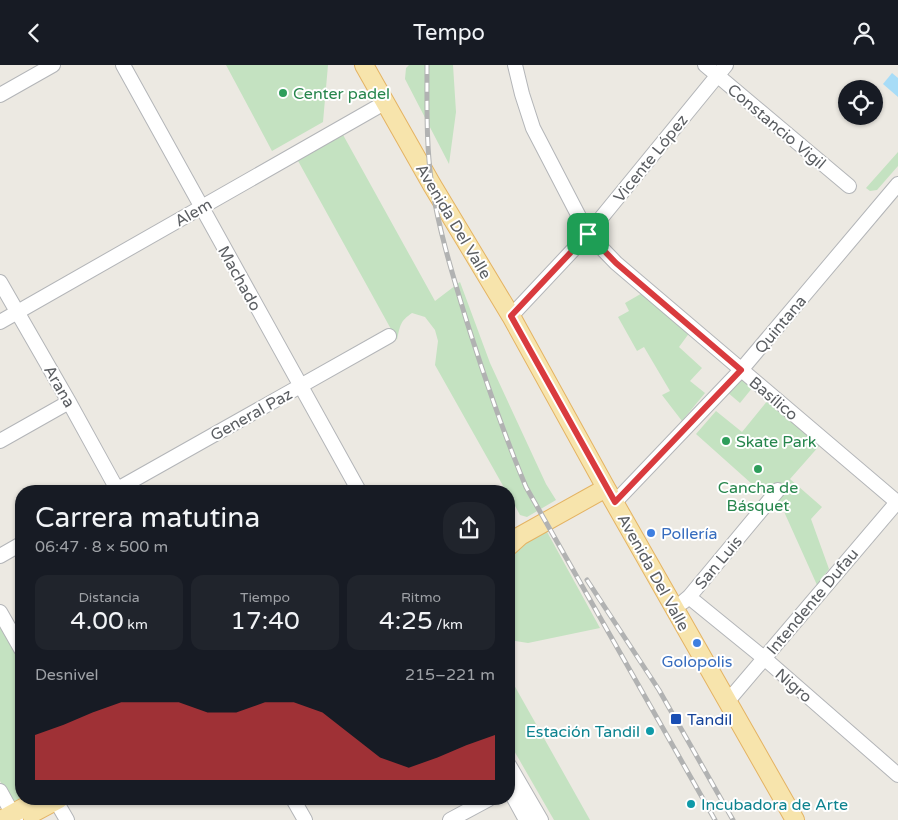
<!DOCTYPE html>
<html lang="es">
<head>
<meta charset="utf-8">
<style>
  body { margin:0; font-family:"Varela Round",sans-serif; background:#20242c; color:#f1f3f6; height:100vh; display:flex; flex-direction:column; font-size:19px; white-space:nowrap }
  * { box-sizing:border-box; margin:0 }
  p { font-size:16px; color:#9ea1a6 }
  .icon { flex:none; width:28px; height:28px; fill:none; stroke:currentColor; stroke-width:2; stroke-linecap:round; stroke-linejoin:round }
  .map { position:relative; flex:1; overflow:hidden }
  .drawer { position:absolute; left:15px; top:420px; width:500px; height:320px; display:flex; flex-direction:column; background:#171b24; border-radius:20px; box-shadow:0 1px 4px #0004 }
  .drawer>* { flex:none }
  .controls { position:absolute; left:838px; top:15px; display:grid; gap:10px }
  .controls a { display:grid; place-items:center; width:45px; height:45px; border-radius:50%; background:#171b24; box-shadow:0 1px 4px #0004; font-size:25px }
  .pin { position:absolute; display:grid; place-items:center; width:42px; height:42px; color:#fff; margin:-21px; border-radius:10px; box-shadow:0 2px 8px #0006 }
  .round { display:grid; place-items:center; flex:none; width:52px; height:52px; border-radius:20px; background:#20242c }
  .overview { display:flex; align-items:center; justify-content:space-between; height:85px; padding:0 20px }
  h1 { font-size:28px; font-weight:600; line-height:38px }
  .stats { display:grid; grid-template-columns:repeat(3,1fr); gap:8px; height:85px; padding:5px 20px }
  .stats div { display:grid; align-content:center; border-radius:12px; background:#20242c; text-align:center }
  .stats b { font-size:25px; font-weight:600 }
  .stats small { font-size:14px; font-weight:400 }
  .stats p { font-size:14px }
  .chart { height:140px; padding:10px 20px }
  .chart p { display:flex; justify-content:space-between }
  .chart svg { width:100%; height:90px; margin-top:5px; fill:#d93b3e; opacity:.7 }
  header { display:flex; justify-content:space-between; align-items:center; height:65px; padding:0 20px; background:#171b24; font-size:22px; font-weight:600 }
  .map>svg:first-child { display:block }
</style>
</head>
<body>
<header><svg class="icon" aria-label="back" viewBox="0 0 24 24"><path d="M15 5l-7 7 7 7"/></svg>Tempo<svg class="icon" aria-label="person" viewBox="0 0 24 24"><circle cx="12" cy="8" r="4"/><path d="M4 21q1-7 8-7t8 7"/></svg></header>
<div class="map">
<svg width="898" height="755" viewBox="0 0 898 755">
  <rect width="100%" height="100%" fill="#ece9e2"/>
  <path fill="#c4e2c1" d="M 226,0 L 328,0 L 323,57 L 272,86 Z
    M 409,0 L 453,0 L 456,47 L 449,99 L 405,14 L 406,3 Z
    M 342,68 L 435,236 L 460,217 L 490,298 L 546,419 L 556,435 L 527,452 L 520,450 L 509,430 L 509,426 L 506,426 L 435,300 L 438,276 L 435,265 L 425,252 L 412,248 C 400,256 400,261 397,275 L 297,94 Z
    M 898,87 L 898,101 L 877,125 L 870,126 L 866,123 Z
    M 644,227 L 690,267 L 679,282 L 702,303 L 690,316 L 705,328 L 682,356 L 662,330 L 670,326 L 644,282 L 637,286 L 618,252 L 629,246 L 625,238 Z
    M 740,311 L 753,322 L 740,338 L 727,327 Z
    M 768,335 L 820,380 L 790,414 L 822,442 L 811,454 L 829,504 L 817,520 L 777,431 L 772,437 L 696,369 L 716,346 L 742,367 Z
    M 546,465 L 600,563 L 528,578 L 509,575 L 509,487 Z
    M 0,560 L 21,597 L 21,734 L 30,734 L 14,743 L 0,716 Z
    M 509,611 L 590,755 L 554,755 L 509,677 Z"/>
  <path fill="#a7dcf7" d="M 892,8 L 898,13 L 898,32 L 883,19 Z"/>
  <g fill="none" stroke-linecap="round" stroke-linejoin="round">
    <defs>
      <path id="minor" d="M 123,0 L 359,426
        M 515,0 L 522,29 L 533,63 L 588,169 L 616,198 L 898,438
        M 705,0 L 849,121
        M 0,30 L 53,0
        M 0,217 L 69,337 L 118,426
        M 511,251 L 588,169 L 726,0
        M 0,257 L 386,37
        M 0,376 L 69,337
        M 114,426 L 389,271
        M 615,437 L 741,305 L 898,119
        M 0,491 L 21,479
        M 689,532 L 764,593 L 898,710
        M 683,537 L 689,532 L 778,425
        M 0,547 L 21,584
        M 727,637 L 898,436
        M 509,700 L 541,755
        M 509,724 L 526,755
        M 0,726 L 16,755
        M 293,734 L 305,755
        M 56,736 L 67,755
        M 450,755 L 489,734"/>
      <path id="major" d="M 364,0 L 432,120 L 511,251 L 606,423 L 795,755
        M 509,481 L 520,471 L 606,423
        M 31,749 L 59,734
        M 1,755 L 39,734"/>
    </defs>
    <use href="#minor" stroke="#b3b5b8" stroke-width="16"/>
    <use href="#major" stroke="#e4b363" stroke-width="20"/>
    <use href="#minor" stroke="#fff" stroke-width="14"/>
    <use href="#major" stroke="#f7e4ac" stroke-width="18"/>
    <defs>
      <path id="rail" d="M 427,0 C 427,40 426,82 432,121 C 439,166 453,211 466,254 C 484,311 503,367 526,422 L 715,755
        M 587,515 L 659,625 L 733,755"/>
    </defs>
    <use href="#rail" stroke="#b1b2b2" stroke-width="5"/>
    <use href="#rail" stroke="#fff" stroke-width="3" stroke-dasharray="9" stroke-linecap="butt"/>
  </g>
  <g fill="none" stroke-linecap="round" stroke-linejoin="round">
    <defs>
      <path id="route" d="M 588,169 L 616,198 L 741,305 L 615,437 L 511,251 Z"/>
    </defs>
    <use href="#route" stroke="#fff" stroke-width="10"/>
    <use href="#route" stroke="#d93b3e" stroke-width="6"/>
  </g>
  <g fill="#2e9e5b" stroke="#fff" stroke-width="2">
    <circle cx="283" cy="28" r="5"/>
    <circle cx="726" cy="376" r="5"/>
    <circle cx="758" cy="404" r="5"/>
  </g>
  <g fill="#3f7fe0" stroke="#fff" stroke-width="2">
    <circle cx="651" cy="468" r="5"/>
    <circle cx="697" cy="578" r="5"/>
  </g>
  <rect fill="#1a4fb4" stroke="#fff" stroke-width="2" x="670" y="648" width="12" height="12" rx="2.5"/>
  <g fill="#0f9aa8" stroke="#fff" stroke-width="2">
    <circle cx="650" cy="666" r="5"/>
    <circle cx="691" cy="739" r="5"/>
  </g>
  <g text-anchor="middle" stroke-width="4" stroke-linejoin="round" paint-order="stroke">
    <g font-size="16" fill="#27864d" stroke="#fff" text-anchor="start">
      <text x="293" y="34">Center padel</text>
      <text x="736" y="382">Skate Park</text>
      <text x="758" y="428" text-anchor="middle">Cancha de<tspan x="758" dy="18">Básquet</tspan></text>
    </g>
    <g font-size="16" fill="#5b5e62" stroke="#fff">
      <text transform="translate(777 61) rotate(40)" y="6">Constancio Vigil</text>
      <text transform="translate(650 93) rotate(-51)" y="6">Vicente López</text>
      <text transform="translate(193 147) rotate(-30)" y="6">Alem</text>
      <text transform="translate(454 156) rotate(59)" y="6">Avenida Del Valle</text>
      <text transform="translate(240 213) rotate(61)" y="6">Machado</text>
      <text transform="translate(780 259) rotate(-50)" y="6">Quintana</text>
      <text transform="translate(60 321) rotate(60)" y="6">Arana</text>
      <text transform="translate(774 333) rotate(40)" y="6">Basílico</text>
      <text transform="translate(251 349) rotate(-29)" y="6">General Paz</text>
      <text transform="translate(718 497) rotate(-50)" y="6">San Luis</text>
      <text transform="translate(654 507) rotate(61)" y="6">Avenida Del Valle</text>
      <text transform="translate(812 536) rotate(-50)" y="6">Intendente Dufau</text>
      <text transform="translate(794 620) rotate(41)" y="6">Nigro</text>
    </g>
    <g font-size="16" fill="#366cbe" stroke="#fff" text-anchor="start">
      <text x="661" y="474">Pollería</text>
      <text x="697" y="602" text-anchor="middle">Golopolis</text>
    </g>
    <g font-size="16" fill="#164399" stroke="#fff" text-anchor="start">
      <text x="687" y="660">Tandil</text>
    </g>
    <g font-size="16" fill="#0d838f" stroke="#fff" text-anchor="end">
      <text x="640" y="672">Estación Tandil</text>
      <text x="701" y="745" text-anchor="start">Incubadora de Arte</text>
    </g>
  </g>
</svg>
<div class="controls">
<a><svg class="icon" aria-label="locate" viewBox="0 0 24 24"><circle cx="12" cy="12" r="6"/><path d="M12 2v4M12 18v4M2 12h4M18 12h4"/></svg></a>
</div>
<div class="pin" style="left:588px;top:169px;background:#1e9e55"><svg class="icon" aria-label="arrive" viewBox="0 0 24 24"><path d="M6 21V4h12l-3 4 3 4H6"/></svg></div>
<section class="drawer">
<div class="overview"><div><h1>Carrera matutina</h1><p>06:47 · 8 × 500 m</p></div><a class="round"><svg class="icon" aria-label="share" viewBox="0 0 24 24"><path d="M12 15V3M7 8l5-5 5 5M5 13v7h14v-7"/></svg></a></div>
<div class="stats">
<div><p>Distancia</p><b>4.00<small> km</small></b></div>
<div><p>Tiempo</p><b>17:40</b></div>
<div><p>Ritmo</p><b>4:25<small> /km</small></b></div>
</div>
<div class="chart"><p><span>Desnivel</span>215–221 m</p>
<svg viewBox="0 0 160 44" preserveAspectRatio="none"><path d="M0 44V22L10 17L20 11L30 6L40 6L50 6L60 11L70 11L80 6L90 6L100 11L110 22L120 33L130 38L140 33L150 27L160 22V44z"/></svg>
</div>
</section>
</div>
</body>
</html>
